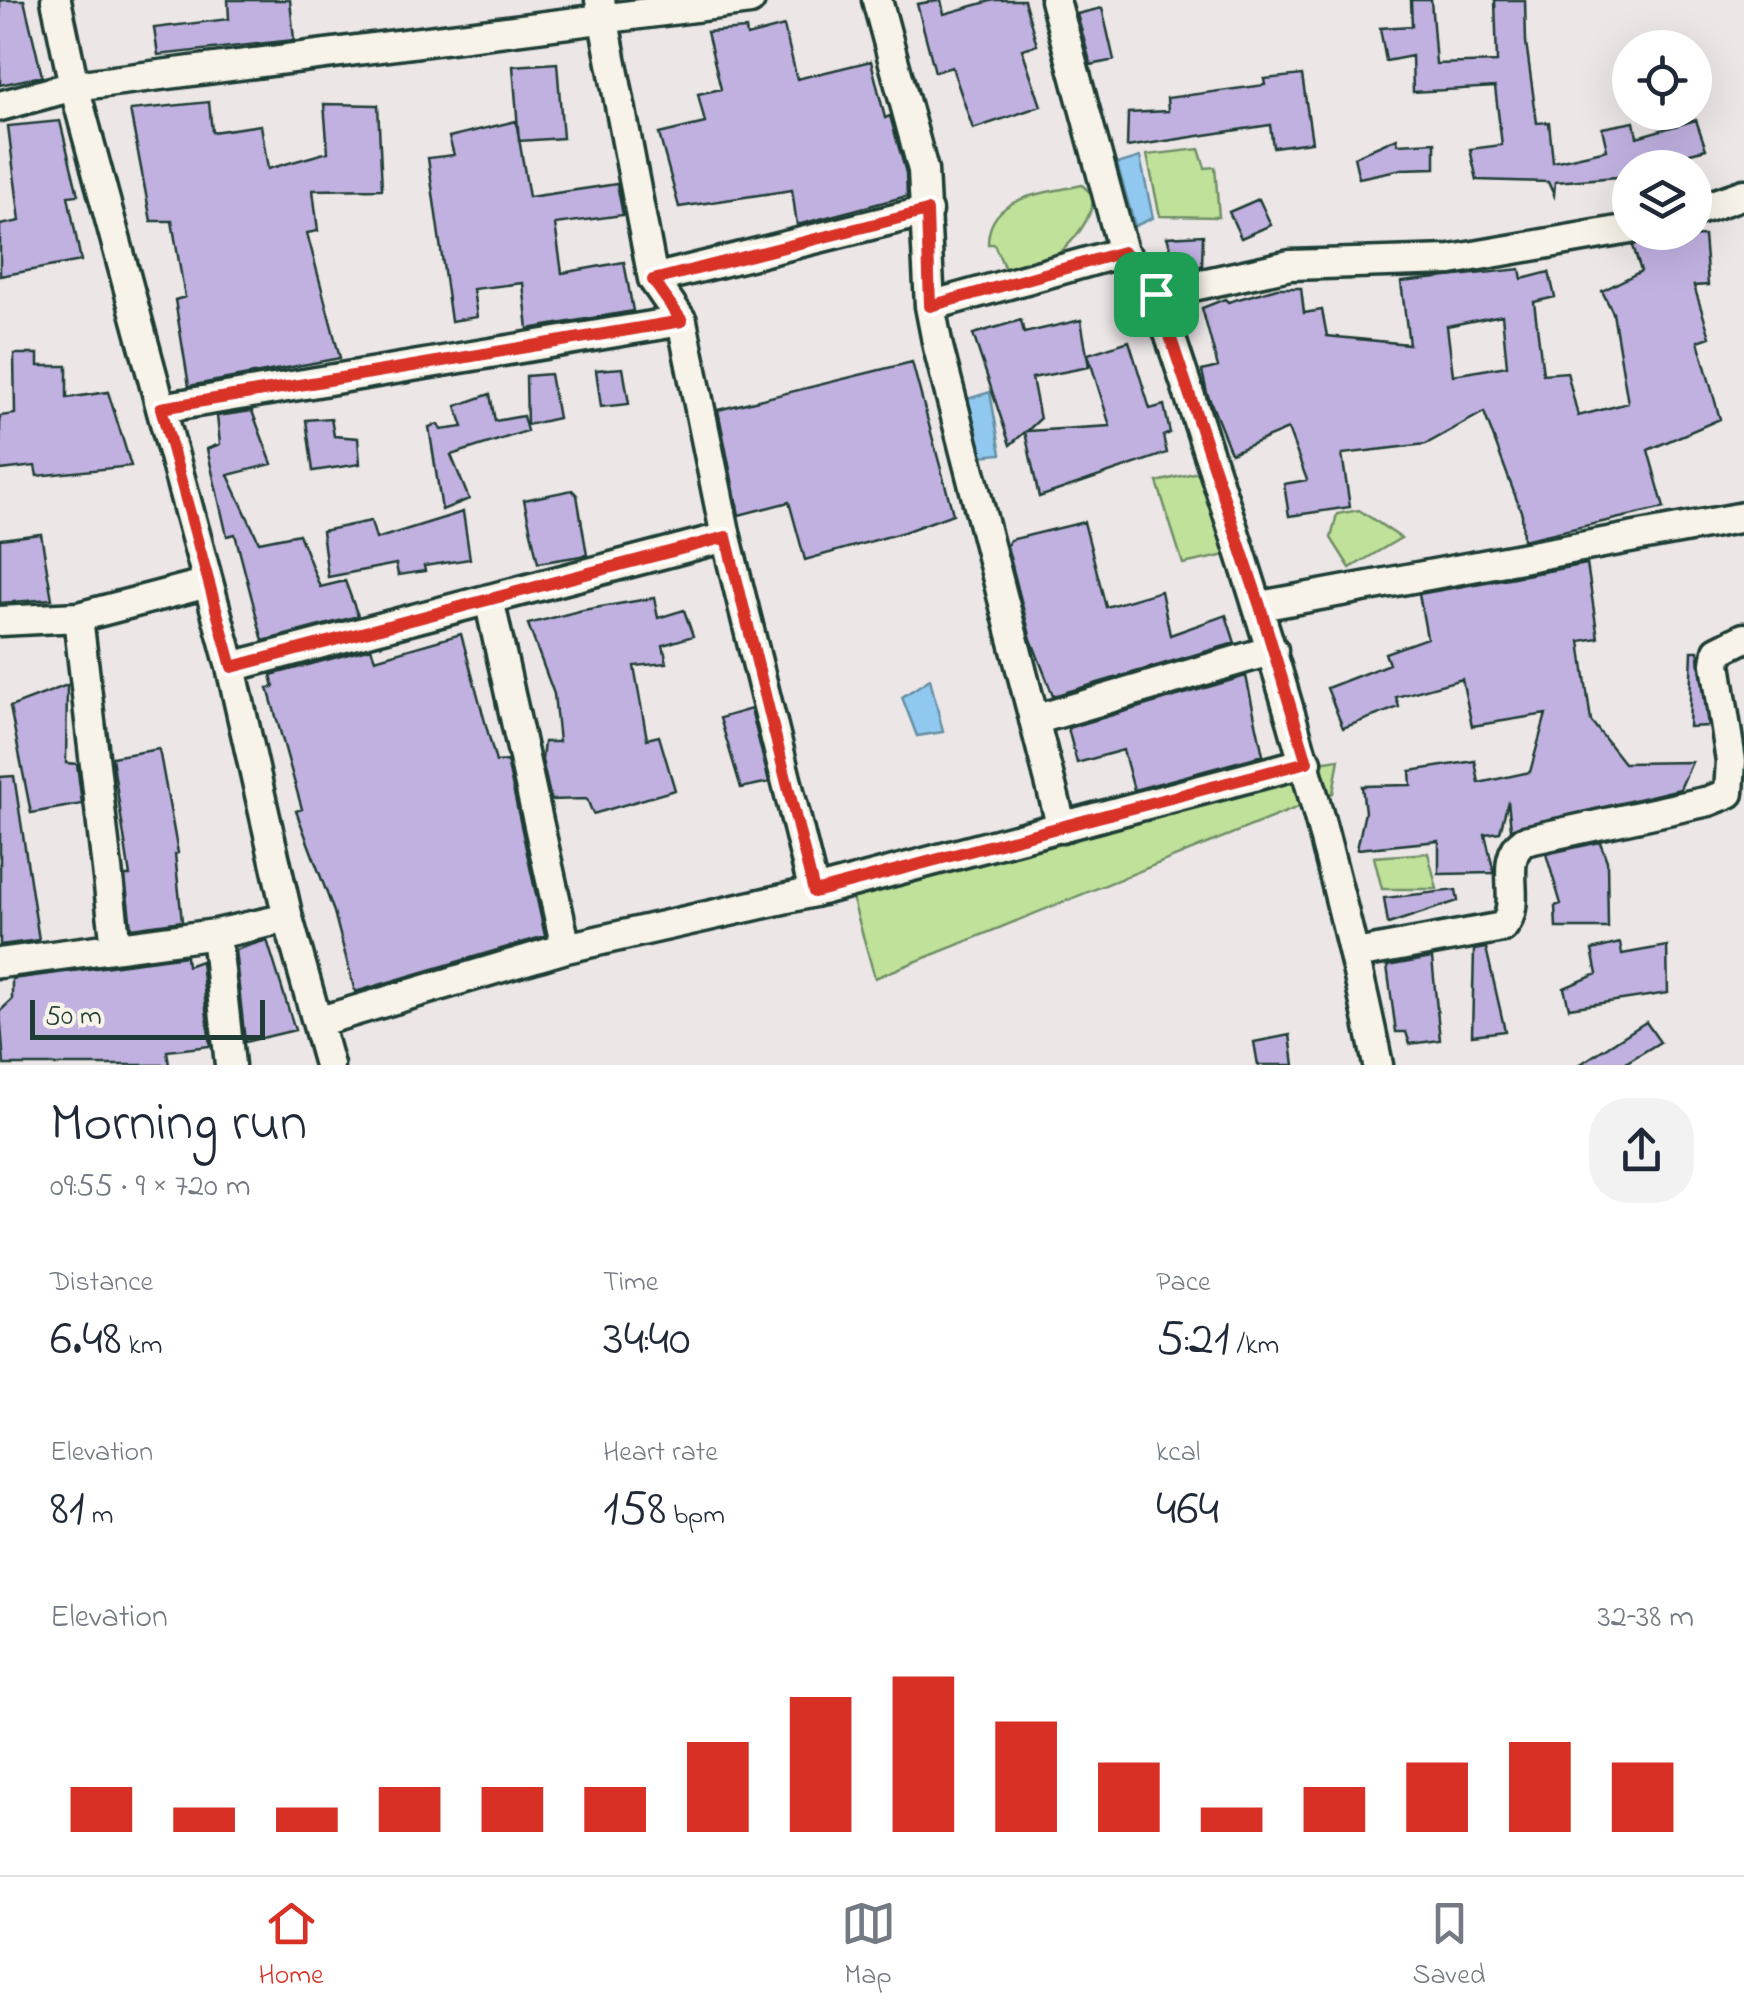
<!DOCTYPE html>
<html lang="en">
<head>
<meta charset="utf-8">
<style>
  body { margin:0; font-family:"Indie Flower",sans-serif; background:#f2f2f3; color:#1f2937; height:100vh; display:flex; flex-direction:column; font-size:38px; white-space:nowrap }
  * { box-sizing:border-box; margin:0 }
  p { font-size:32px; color:#747a83 }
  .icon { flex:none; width:55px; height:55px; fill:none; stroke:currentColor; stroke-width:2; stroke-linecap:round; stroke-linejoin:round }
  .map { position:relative; height:1065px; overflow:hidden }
  .details { display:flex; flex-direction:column; background:#fff; flex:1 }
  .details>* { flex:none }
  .controls { position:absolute; left:1612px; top:30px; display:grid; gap:20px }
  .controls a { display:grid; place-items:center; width:100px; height:100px; border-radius:50%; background:#fff; box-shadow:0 10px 40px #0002; font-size:50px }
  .scale { position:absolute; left:30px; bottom:25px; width:235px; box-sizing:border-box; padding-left:10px; border:5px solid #1f3d34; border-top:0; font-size:28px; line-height:35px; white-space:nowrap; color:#1f3d34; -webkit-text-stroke:8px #f7f3e8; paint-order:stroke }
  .pin { position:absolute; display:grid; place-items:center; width:85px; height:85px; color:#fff; margin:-42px; border-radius:20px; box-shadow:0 5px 15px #0006 }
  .round { display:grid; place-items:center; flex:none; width:105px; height:105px; border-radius:40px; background:#f2f2f3 }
  .headline { display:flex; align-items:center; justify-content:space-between; height:170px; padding:0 50px }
  h1 { font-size:55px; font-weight:600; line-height:75px }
  .metrics { display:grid; grid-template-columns:repeat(3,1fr); gap:15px; height:170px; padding:10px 50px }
  .metrics div { display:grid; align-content:center }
  .metrics b { font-size:50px; font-weight:600 }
  .metrics small { font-size:28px; font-weight:400 }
  .metrics p { font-size:28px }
  .chart { height:280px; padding:20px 50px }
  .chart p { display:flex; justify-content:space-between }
  .chart svg { width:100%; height:180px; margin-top:10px; stroke:#d93025; stroke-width:6 }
  .menu { display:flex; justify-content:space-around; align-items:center; height:140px; border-top:2px solid #e0e1e3; background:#fff; font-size:28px; color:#747a83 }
  .menu a { display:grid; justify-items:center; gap:5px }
  .menu .selected { color:#d93025 }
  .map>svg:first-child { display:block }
</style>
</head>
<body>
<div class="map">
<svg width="1744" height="1065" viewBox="0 0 1744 1065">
  <rect width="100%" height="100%" fill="#ece6e7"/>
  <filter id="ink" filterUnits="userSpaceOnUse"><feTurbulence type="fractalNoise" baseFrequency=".01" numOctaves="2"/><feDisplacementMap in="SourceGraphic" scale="20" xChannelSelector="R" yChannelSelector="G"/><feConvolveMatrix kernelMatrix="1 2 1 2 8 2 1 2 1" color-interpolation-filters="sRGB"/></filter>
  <g filter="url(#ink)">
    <path fill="#c0e19a" stroke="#708f67" stroke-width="2.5" d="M 1199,149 L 1205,168 L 1215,167 L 1219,217 L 1160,216 L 1147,155 Z
      M 1082,185 L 1094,196 C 1090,230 1059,256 1031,275 L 1005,269 L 994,244 L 988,244 C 988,195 1043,194 1082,185 Z
      M 1202,471 L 1226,555 L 1183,564 L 1157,482 Z
      M 1359,510 L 1401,538 L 1350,568 L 1331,538 L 1337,514 Z
      M 1339,759 L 1333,793 L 875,978 L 848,883 L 1285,767 Z
      M 1428,853 L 1437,889 L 1382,889 L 1374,857 Z"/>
    <path fill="#91c8ef" stroke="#6390a4" stroke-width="2.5" d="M 1140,157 L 1153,218 L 1135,226 L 1117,164 Z
      M 990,392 L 1001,454 L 981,456 L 967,399 Z
      M 930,679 L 943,732 L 917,736 L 902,697 Z"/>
    <path fill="#c1b1e1" stroke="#1f3d34" stroke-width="2.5" fill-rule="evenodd" d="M 0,0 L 24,0 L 42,76 L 0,85 Z
      M 228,0 L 290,0 L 294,40 L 158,55 L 154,28 L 229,19 Z
      M 941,0 L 944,14 L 994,0 L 1024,0 L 1037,45 L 1022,49 L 1041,106 L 973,129 L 952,67 L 935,72 L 917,4 Z
      M 1411,0 L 1431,0 L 1436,64 L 1497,62 L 1495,0 L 1525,0 L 1526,42 L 1537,123 L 1549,122 L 1553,162 L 1607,150 L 1602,128 L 1634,122 L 1637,137 L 1696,120 L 1706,149 L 1630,168 L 1630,176 L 1555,182 L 1554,195 L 1548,182 L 1477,180 L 1470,149 L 1502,145 L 1495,87 L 1413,92 L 1412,56 L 1386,61 L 1380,28 L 1412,26 Z
      M 1102,8 L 1114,60 L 1091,65 L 1077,14 Z
      M 784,26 L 797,79 L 871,61 L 885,118 L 890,116 L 906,173 L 907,196 L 797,225 L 792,190 L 679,207 L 659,134 L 705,123 L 698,94 L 721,89 L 707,32 L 746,29 L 747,36 Z
      M 557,63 L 563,138 L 519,141 L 513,66 Z
      M 1302,75 L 1312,142 L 1273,147 L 1270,125 L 1127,147 L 1128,113 L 1168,111 L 1167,98 L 1265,85 L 1264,79 Z
      M 209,102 L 212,132 L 261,125 L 268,169 L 328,152 L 324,104 L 378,105 L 382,189 L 313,190 L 318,231 L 307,233 L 340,358 L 189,386 L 175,300 L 185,297 L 172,221 L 151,221 L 130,110 Z
      M 60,121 L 78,195 L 68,196 L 81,261 L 0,276 L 0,225 L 20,221 L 8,126 Z
      M 516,121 L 529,197 L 617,184 L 623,215 L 555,224 L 562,273 L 624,262 L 633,311 L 528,329 L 523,283 L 473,289 L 477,317 L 451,321 L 428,158 L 454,155 L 449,137 Z
      M 1397,138 L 1398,144 L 1435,142 L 1435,168 L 1402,169 L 1359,178 L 1354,157 Z
      M 1259,199 L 1271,225 L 1241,238 L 1229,212 Z
      M 1203,235 L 1202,266 L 1178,270 L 1167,237 Z
      M 1704,236 L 1708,285 L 1694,286 L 1710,337 L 1698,341 L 1720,419 L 1648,450 L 1664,508 L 1523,540 L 1522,514 L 1484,412 L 1426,444 L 1342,454 L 1350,507 L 1289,516 L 1284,484 L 1307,480 L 1288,429 L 1231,453 L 1207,393 L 1202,371 L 1218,367 L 1202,308 L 1225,299 L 1228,302 L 1277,288 L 1301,288 L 1304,313 L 1322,310 L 1327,336 L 1409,344 L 1401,282 L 1520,269 L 1522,279 L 1549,272 L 1555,297 L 1534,302 L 1543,374 L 1567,372 L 1578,416 L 1628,403 L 1613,313 L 1602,291 L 1641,271 L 1633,246 L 1644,239 ZM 1502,315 L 1507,366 L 1453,375 L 1447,326 Z
      M 1021,320 L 1024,333 L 1081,320 L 1089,367 L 1032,378 L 1040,419 L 1027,431 L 1110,426 L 1088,354 L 1129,341 L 1150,409 L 1164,405 L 1170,433 L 1163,436 L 1167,453 L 1039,497 L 1025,432 L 1010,445 L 973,334 Z
      M 14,354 L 38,354 L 38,366 L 67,366 L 67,398 L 108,392 L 131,466 L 37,476 L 35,466 L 0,470 L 0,416 L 15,414 Z
      M 912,362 L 953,514 L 904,532 L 805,560 L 789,502 L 739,515 L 718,410 Z
      M 623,368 L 629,404 L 601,407 L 596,370 Z
      M 550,374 L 558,418 L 527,425 L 526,376 Z
      M 490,394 L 495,421 L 523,416 L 527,431 L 451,455 L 469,499 L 442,510 L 429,427 L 438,424 L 441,430 L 463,427 L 456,406 Z
      M 252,411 L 272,464 L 228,475 L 259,542 L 299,534 L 320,587 L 345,581 L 358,616 L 263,641 L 235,534 L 227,536 L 207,449 L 220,444 L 217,416 Z
      M 331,418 L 334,436 L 358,438 L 360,464 L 313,471 L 306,420 Z
      M 572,490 L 577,495 L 587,555 L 538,563 L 524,500 Z
      M 463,512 L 470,559 L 424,566 L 425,571 L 398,575 L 396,564 L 328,577 L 322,531 L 371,521 L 376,539 Z
      M 1084,522 L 1106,607 L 1161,591 L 1170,635 L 1226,615 L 1235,643 L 1053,696 L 1031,639 L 1007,546 L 1010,540 Z
      M 41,534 L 52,599 L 0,603 L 0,539 Z
      M 1587,564 L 1598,638 L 1580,641 L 1591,721 L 1624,763 L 1692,762 L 1680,789 L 1511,829 L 1508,801 L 1500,832 L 1485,834 L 1494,873 L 1439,874 L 1439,841 L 1357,849 L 1365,812 L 1362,786 L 1411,785 L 1410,771 L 1475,761 L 1479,783 L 1530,772 L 1546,714 L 1472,726 L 1462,679 L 1396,697 L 1399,707 L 1343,728 L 1327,688 L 1389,664 L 1385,653 L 1427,638 L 1419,594 Z
      M 654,598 L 658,618 L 684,610 L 693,636 L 663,645 L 667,663 L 634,666 L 647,739 L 659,736 L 675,790 L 593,814 L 587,799 L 551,800 L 542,760 L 544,742 L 559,742 L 554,694 L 528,624 L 583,610 Z
      M 461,634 L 496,762 L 507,761 L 545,936 L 355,992 L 334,912 L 296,811 L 302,809 L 268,688 L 274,687 L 271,675 L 371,648 L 375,659 Z
      M 1692,651 L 1698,651 L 1699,657 L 1708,726 L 1689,727 Z
      M 1246,676 L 1263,755 L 1134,790 L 1123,750 L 1077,763 L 1068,728 Z
      M 67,685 L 66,763 L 77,764 L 82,804 L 31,813 L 10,707 Z
      M 751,709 L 769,782 L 741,788 L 720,718 Z
      M 159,749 L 178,853 L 175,854 L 182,921 L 131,928 L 125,876 L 130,876 L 112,757 Z
      M 14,776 L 39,940 L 0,945 L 0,777 Z
      M 1600,842 L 1607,861 L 1608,928 L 1556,928 L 1555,906 L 1561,904 L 1546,854 Z
      M 1456,890 L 1458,901 L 1388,924 L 1384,898 Z
      M 267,940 L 295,1030 L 245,1042 L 235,950 Z
      M 1620,943 L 1622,954 L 1667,946 L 1668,993 L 1569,1008 L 1564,988 L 1597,974 L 1592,950 Z
      M 1486,948 L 1505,1031 L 1472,1035 L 1474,950 Z
      M 186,956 L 187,966 L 201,961 L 210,1046 L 167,1051 L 169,1065 L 4,1065 L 0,1011 L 12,1000 L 12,979 Z
      M 1432,958 L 1440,1040 L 1410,1044 L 1406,1032 L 1396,1032 L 1387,966 Z
      M 1646,1022 L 1660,1042 L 1622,1065 L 1579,1065 Z
      M 1290,1035 L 1294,1065 L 1258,1065 L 1254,1042 Z"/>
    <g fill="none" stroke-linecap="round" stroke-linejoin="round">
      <defs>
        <path id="street" d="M 56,0 L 74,86 L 231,667 L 288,918 L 329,1065
          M 600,0 L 653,279 L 682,321 L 726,537 L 814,892
          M 877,0 L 923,170 L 930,306 L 938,347 L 1062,828
          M 1055,0 L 1123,252 L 1156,294 C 1241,549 1325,802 1378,1065
          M 0,106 L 74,86 L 750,0
          M 1695,211 L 1744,194
          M 653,279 L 927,211
          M 1156,294 L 1290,265 L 1451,260 L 1630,229
          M 930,306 L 1123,252
          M 161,408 L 682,321
          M 489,599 L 566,948
          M 1260,606 L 1744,517
          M 78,617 L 116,947
          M 0,621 L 78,617 L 208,583
          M 231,667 L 726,537
          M 1034,720 L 1273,650
          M 216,934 L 230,1065
          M 1356,954 L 1503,927 C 1524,902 1497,860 1524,841 L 1709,801 L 1729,793 L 1731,761 L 1716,664 L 1718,651 L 1744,638
          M 0,963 L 216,934 L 288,918
          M 317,1022 L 566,948 L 814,892 L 1307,762"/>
      </defs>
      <use href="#street" stroke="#1f3d34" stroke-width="35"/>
      <use href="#street" stroke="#f7f3e8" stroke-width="28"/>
    </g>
  </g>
  <g fill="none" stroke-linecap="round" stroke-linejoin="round" filter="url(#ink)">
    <defs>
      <path id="route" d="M 927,211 L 930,306 L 1123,252 L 1156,294 L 1260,606 L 1307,762 L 814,892 L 726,537 L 232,667 L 161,408 L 682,321 L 653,280 Z"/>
    </defs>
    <use href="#route" stroke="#fff" stroke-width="20"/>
    <use href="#route" stroke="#d93025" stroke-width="12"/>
  </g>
</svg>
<div class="controls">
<a><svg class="icon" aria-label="locate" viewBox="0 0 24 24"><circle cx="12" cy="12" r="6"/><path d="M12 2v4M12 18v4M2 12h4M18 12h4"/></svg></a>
<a><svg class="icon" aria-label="layers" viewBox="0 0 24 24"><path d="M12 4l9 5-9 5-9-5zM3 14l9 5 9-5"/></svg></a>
</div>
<div class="scale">50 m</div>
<div class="pin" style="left:1156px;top:294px;background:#1e9e55"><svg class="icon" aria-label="arrive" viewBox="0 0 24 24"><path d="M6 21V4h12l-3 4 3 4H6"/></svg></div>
</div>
<section class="details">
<div class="headline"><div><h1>Morning run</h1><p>09:55 · 9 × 720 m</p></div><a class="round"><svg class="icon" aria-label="share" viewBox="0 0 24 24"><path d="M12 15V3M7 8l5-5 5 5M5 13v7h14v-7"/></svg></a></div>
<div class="metrics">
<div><p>Distance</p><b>6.48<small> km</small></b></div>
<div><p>Time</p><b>34:40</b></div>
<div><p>Pace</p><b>5:21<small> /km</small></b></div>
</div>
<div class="metrics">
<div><p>Elevation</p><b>81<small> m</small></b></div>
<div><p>Heart rate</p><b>158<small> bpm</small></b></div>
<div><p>kcal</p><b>464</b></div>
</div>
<div class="chart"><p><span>Elevation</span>32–38 m</p>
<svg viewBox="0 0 160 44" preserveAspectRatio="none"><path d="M5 44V33M15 44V38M25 44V38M35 44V33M45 44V33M55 44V33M65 44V22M75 44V11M85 44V6M95 44V17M105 44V27M115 44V38M125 44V33M135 44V27M145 44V22M155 44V27"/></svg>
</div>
</section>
<nav class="menu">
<a class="selected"><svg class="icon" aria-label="home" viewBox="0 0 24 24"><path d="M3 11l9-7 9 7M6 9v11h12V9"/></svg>Home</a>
<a><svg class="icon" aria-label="map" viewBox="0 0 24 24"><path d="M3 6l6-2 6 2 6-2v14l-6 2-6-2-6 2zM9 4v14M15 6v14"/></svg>Map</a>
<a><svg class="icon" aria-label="saved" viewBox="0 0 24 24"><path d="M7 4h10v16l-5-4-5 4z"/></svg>Saved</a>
</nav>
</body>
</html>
